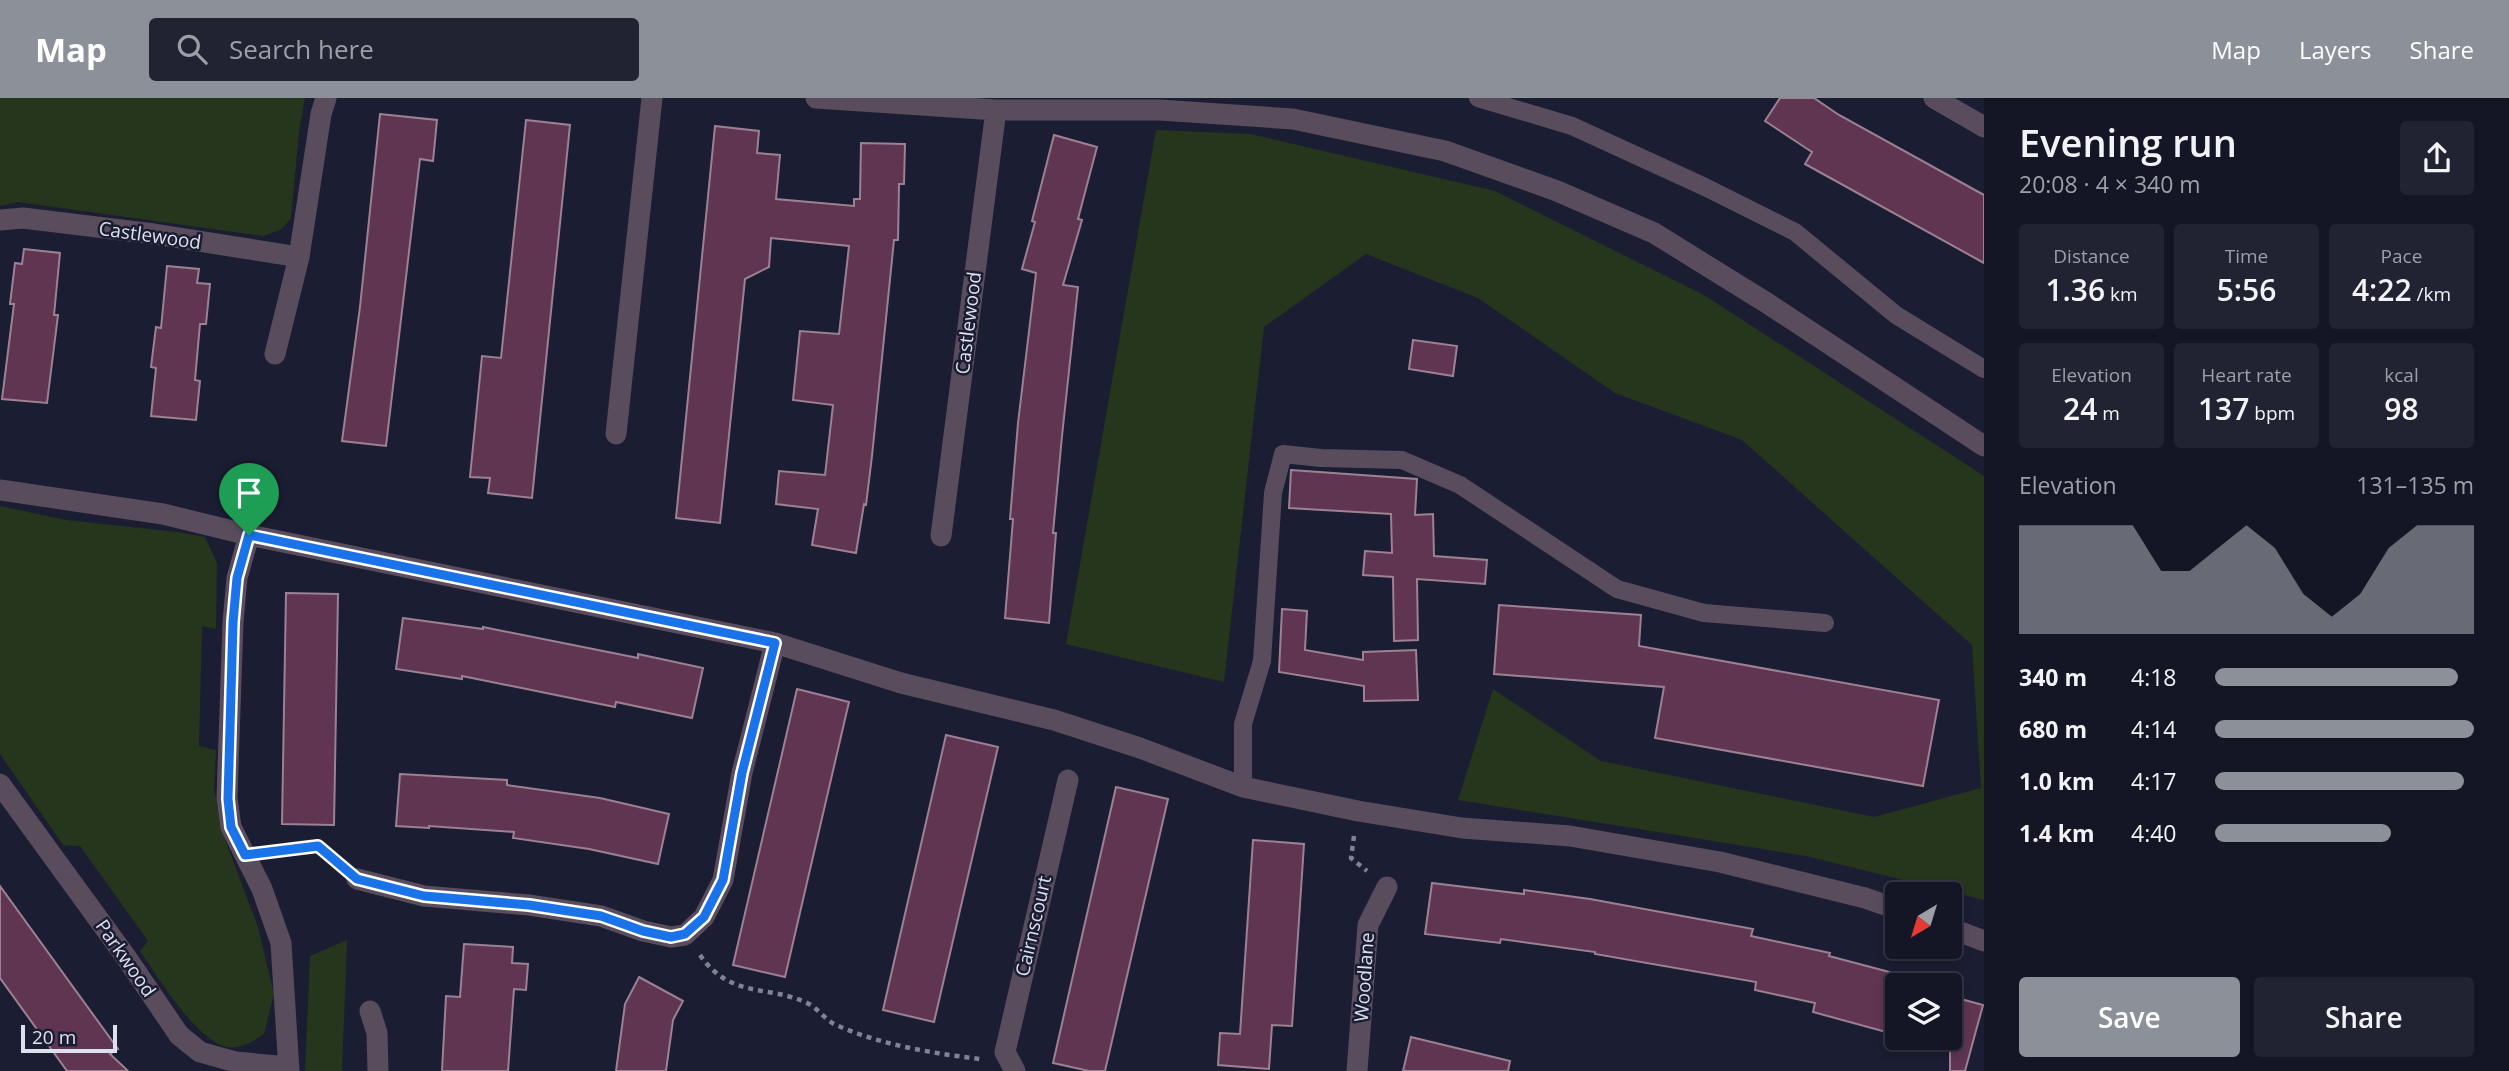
<!DOCTYPE html>
<html lang="en">
<head>
<meta charset="utf-8">
<style>
  body { margin:0; font-family:"Open Sans",sans-serif; background:#212332; color:#f1f3f6; height:100vh; display:flex; flex-direction:column; font-size:26px; white-space:nowrap }
  * { box-sizing:border-box; margin:0 }
  p { font-size:23px; color:#9d9fa7 }
  .icon { flex:none; width:38px; height:38px; fill:none; stroke:currentColor; stroke-width:2; stroke-linecap:round; stroke-linejoin:round }
  .map { position:relative; flex:1; overflow:hidden }
  .side { display:flex; flex-direction:column; background:#141626; width:525px }
  .side>* { flex:none }
  .needle { width:46px; rotate:218deg }
  .buttons { position:absolute; left:1885px; top:784px; display:grid; gap:14px }
  .buttons a { display:grid; place-items:center; width:77px; height:77px; border-radius:7px; background:#141626; box-shadow:0 4px 10px #0003,0 0 0 2px #333543; font-size:35px }
  .scale { position:absolute; left:21px; bottom:18px; width:96px; box-sizing:border-box; padding-left:7px; border:4px solid #dde0ef; border-top:0; font-size:19px; line-height:24px; white-space:nowrap; color:#dde0ef; -webkit-text-stroke:5px #1b1d32; paint-order:stroke }
  .pin { position:absolute; display:grid; place-items:center; width:60px; height:60px; color:#fff; margin:-72px -30px; border-radius:50% 50% 50% 0; rotate:-45deg; box-shadow:0 0 7px #0007 }
  .pin .icon { rotate:45deg }
  .round { display:grid; place-items:center; flex:none; width:74px; height:74px; border-radius:7px; background:#212332 }
  .overview { display:flex; align-items:center; justify-content:space-between; height:119px; padding:0 35px }
  h1 { font-size:38px; font-weight:600; line-height:52px }
  .stats { display:grid; grid-template-columns:repeat(3,1fr); gap:10px; height:119px; padding:7px 35px }
  .stats div { display:grid; align-content:center; border-radius:7px; background:#212332; text-align:center }
  .stats b { font-size:30px; font-weight:600 }
  .stats small { font-size:19px; font-weight:400 }
  .stats p { font-size:19px }
  .chart { height:196px; padding:14px 35px }
  .chart p { display:flex; justify-content:space-between }
  .chart svg { width:100%; height:126px; margin-top:7px; fill:#8c9099; opacity:.7 }
  .primary-button { display:flex; gap:14px; margin-top:auto; padding:14px 35px }
  .primary-button a { flex:1; height:80px; border-radius:7px; background:#8c9099; color:#fff; font-size:28px; font-weight:600; line-height:80px; text-align:center }
  .primary-button a+a { background:#212332; color:#f1f3f6 }
  ul { padding:0 35px; list-style:none; font-size:23px }
  li { display:grid; grid-template-columns:112px 84px 1fr; align-items:center; height:52px }
  li i { height:18px; border-radius:9px; background:#8c9099 }
  header { display:flex; align-items:center; gap:42px; box-sizing:border-box; height:98px; padding:0 35px; background:#8c9099; color:#fff }
  header strong { font-size:33px }
  nav { display:flex; gap:38px; margin-inline-start:auto; font-size:24px }
  .search { width:490px; height:63px; background:#212332; display:flex; align-items:center; gap:18px; box-sizing:border-box; padding:0 24px; border-radius:7px; color:#9d9fa7; font-size:26px }
  main { display:flex; flex:1; min-height:0 }
  .map>svg:first-child { display:block }
</style>
</head>
<body>
<header>
<strong>Map</strong>
<div class="search"><svg class="icon" aria-label="search" viewBox="0 0 24 24"><circle cx="10" cy="10" r="6"/><path d="M15 15l6 6"/></svg>Search here</div>
<nav><a>Map</a><a>Layers</a><a>Share</a></nav>
</header>
<main>
<div class="map">
<svg width="1984" height="973" viewBox="0 0 1984 973">
  <rect width="100%" height="100%" fill="#1b1d32"/>
  <path fill="#25361d" d="M 0,0 L 305,0 L 299,34 L 291,120 L 282,131 L 264,138 L 18,104 L 0,108 Z
    M 1156,32 L 1251,36 L 1495,93 L 1704,197 L 1984,378 L 1984,802 L 1806,758 L 1458,702 L 1493,591 L 1601,663 L 1874,719 L 1981,690 L 1972,547 L 1742,342 L 1615,295 L 1478,200 L 1366,156 L 1264,229 L 1224,584 L 1066,546 Z
    M 0,408 L 66,422 L 177,434 L 205,439 L 217,465 L 216,531 L 202,528 L 199,648 L 216,652 L 214,691 L 223,736 L 258,829 L 274,896 L 264,936 C 252,944 238,953 223,948 C 193,937 158,879 140,853 L 148,843 L 80,748 L 63,747 L 0,656 Z
    M 347,842 L 342,973 L 305,973 L 310,858 Z"/>
  <path fill="#5f3551" stroke="#9c8192" stroke-width="2" d="M 1780,0 L 1814,0 L 1839,17 L 1984,97 L 1984,165 L 1805,66 L 1812,54 L 1765,23 Z
    M 380,16 L 437,22 L 433,63 L 420,61 L 386,348 L 342,343 L 360,209 Z
    M 526,22 L 570,27 L 532,400 L 488,395 L 490,380 L 470,379 L 482,258 L 501,260 Z
    M 715,28 L 759,33 L 757,55 L 780,57 L 776,101 L 854,108 L 854,101 L 860,101 L 861,45 L 905,46 L 904,86 L 899,86 L 898,142 L 894,142 L 872,358 L 866,407 L 864,406 L 856,455 L 812,447 L 818,411 L 776,406 L 779,373 L 825,377 L 833,307 L 793,302 L 800,233 L 839,236 L 849,148 L 771,140 L 769,169 L 745,181 L 720,425 L 676,420 Z
    M 1054,37 L 1097,49 L 1078,121 L 1082,122 L 1063,187 L 1078,189 L 1062,338 L 1053,435 L 1056,435 L 1049,525 L 1005,520 L 1013,421 L 1010,421 L 1018,325 L 1036,175 L 1022,171 L 1035,124 L 1032,123 Z
    M 24,151 L 60,155 L 54,217 L 58,217 L 47,305 L 2,301 L 14,206 L 10,206 L 15,165 L 22,166 Z
    M 167,168 L 199,171 L 197,185 L 210,186 L 206,226 L 200,226 L 195,282 L 200,283 L 196,322 L 151,318 L 156,270 L 151,269 L 156,229 L 161,230 Z
    M 1413,242 L 1457,248 L 1453,278 L 1409,271 Z
    M 1291,372 L 1417,381 L 1415,417 L 1433,416 L 1434,458 L 1487,462 L 1485,486 L 1417,481 L 1418,542 L 1394,543 L 1393,479 L 1363,477 L 1365,453 L 1392,455 L 1391,416 L 1289,410 Z
    M 286,495 L 338,496 L 334,727 L 282,726 Z
    M 1499,507 L 1641,517 L 1639,548 L 1939,602 L 1923,688 L 1655,640 L 1664,589 L 1494,576 Z
    M 1282,511 L 1307,513 L 1305,552 L 1363,562 L 1363,554 L 1416,552 L 1418,602 L 1364,603 L 1364,588 L 1279,574 Z
    M 403,520 L 483,531 L 483,529 L 638,560 L 638,556 L 703,570 L 692,620 L 616,604 L 615,609 L 462,578 L 462,581 L 396,571 Z
    M 797,591 L 849,604 L 785,879 L 733,867 Z
    M 946,637 L 998,649 L 934,924 L 883,912 Z
    M 400,676 L 507,682 L 507,687 L 600,700 L 669,716 L 658,766 L 589,751 L 513,740 L 514,734 L 429,728 L 429,730 L 396,728 Z
    M 1116,689 L 1168,701 L 1105,973 L 1089,973 L 1053,965 Z
    M 1253,742 L 1304,746 L 1292,928 L 1272,927 L 1269,971 L 1218,967 L 1220,935 L 1240,936 Z
    M 1432,785 L 1524,796 L 1524,792 L 1590,801 L 1753,831 L 1751,838 L 1830,855 L 1829,858 L 1897,876 L 1897,937 L 1813,914 L 1815,905 L 1755,892 L 1756,884 L 1595,856 L 1595,854 L 1501,841 L 1500,845 L 1425,836 Z
    M 0,788 L 118,951 L 110,956 L 128,973 L 67,973 L 0,880 Z
    M 464,846 L 513,849 L 512,865 L 528,866 L 526,892 L 514,891 L 508,973 L 442,973 L 446,898 L 460,899 Z
    M 639,879 L 683,903 L 673,922 L 666,973 L 616,973 L 625,906 Z
    M 1950,898 L 1983,907 L 1965,973 L 1950,973 Z
    M 1411,939 L 1510,963 L 1508,973 L 1403,973 Z"/>
  <g fill="none" stroke-linecap="round" stroke-linejoin="round">
    <path stroke="#818395" stroke-width="4.5" stroke-dasharray="5 5" stroke-linecap="butt" d="M 1354,738 L 1351,760 L 1367,773
      M 270,754 L 318,748 L 339,766
      M 700,857 C 731,902 770,886 809,906 C 818,911 825,921 834,926 C 880,947 931,955 980,961"/>
    <path stroke="#584c5d" stroke-width="18" d="M 1478,0 L 1572,28 L 1705,89 L 1795,134 L 1896,217 L 1984,271
      M 1243,689 L 1243,626 L 1262,563 L 1273,395 L 1283,356 L 1321,360 L 1402,362 L 1460,387 L 1617,491 L 1704,515 L 1825,525"/>
    <path stroke="#584c5d" stroke-width="21" d="M 816,0 L 996,12 L 1160,12 L 1293,21 L 1445,53 L 1557,93 L 1654,135 L 1767,205 L 1984,348
      M 1934,0 L 1984,29
      M 0,122 L 23,120 L 154,136 L 299,159
      M 275,256 L 299,159 L 321,16 L 326,0
      M 616,336 L 652,0
      M 0,392 L 163,416 L 249,437 L 775,545 L 901,585 L 1054,622 L 1140,650 L 1243,689 L 1358,713 L 1462,730 L 1570,738 L 1720,764 L 1865,800 L 1897,811
      M 249,437 L 237,480 L 233,524 L 227,700 L 231,729 L 262,791 L 281,845 L 289,973
      M 941,438 L 996,12
      M 0,686 L 126,859 L 179,937 L 200,954 L 236,964 L 289,969
      M 357,781 L 424,798 L 529,807 L 601,818 L 643,833 L 671,839 L 685,837 L 704,819 L 723,782 L 742,675 L 775,545
      M 1950,830 L 1984,843
      M 370,913 L 377,935 L 378,973
      M 1015,973 L 1005,954 L 1068,682
      M 1357,973 L 1368,827 L 1387,789"/>
  </g>
  <g fill="none" stroke-linecap="round" stroke-linejoin="round">
    <defs>
      <path id="route" d="M 249,437 L 775,545 L 742,675 L 723,782 L 704,819 L 685,836 L 671,839 L 643,833 L 601,818 L 529,807 L 424,798 L 357,781 L 318,748 L 245,757 L 231,729 L 228,701 L 233,524 L 237,480 Z"/>
    </defs>
    <use href="#route" stroke="#fff" stroke-width="14"/>
    <use href="#route" stroke="#1a73e8" stroke-width="9"/>
  </g>
  <g text-anchor="middle" stroke-width="5" stroke-linejoin="round" paint-order="stroke">
    <g font-size="19" fill="#dde0ef" stroke="#1b1d32">
      <text transform="translate(150 137) rotate(8)" y="7">Castlewood</text>
      <text transform="translate(968 225) rotate(-83)" y="7">Castlewood</text>
      <text transform="translate(1033 828) rotate(-77)" y="7">Cairnscourt</text>
      <text transform="translate(126 860) rotate(55)" y="7">Parkwood</text>
      <text transform="translate(1364 879) rotate(-86)" y="7">Woodlane</text>
    </g>
  </g>
</svg>
<div class="buttons">
<a><svg class="needle" viewBox="-14 -14 28 28"><path d="M0-13l5 13h-10z" fill="#e53935"/><path d="M0 13l5-13h-10z" fill="#9d9fa7"/></svg></a>
<a><svg class="icon" aria-label="layers" viewBox="0 0 24 24"><path d="M12 4l9 5-9 5-9-5zM3 14l9 5 9-5"/></svg></a>
</div>
<div class="scale">20 m</div>
<div class="pin" style="left:249px;top:437px;background:#1e9e55"><svg class="icon" aria-label="arrive" viewBox="0 0 24 24"><path d="M6 21V4h12l-3 4 3 4H6"/></svg></div>
</div>
<section class="side">
<div class="overview"><div><h1>Evening run</h1><p>20:08 · 4 × 340 m</p></div><a class="round"><svg class="icon" aria-label="share" viewBox="0 0 24 24"><path d="M12 15V3M7 8l5-5 5 5M5 13v7h14v-7"/></svg></a></div>
<div class="stats">
<div><p>Distance</p><b>1.36<small> km</small></b></div>
<div><p>Time</p><b>5:56</b></div>
<div><p>Pace</p><b>4:22<small> /km</small></b></div>
</div>
<div class="stats">
<div><p>Elevation</p><b>24<small> m</small></b></div>
<div><p>Heart rate</p><b>137<small> bpm</small></b></div>
<div><p>kcal</p><b>98</b></div>
</div>
<div class="chart"><p><span>Elevation</span>131–135 m</p>
<svg viewBox="0 0 160 44" preserveAspectRatio="none"><path d="M0 44V6L10 6L20 6L30 6L40 6L50 22L60 22L70 14L80 6L90 14L100 30L110 38L120 30L130 14L140 6L150 6L160 6V44z"/></svg>
</div>
<ul>
<li><b>340 m</b>4:18<i style="width:94%"></i></li>
<li><b>680 m</b>4:14<i style="width:100%"></i></li>
<li><b>1.0 km</b>4:17<i style="width:96%"></i></li>
<li><b>1.4 km</b>4:40<i style="width:68%"></i></li>
</ul>
<div class="primary-button"><a>Save</a><a>Share</a></div>
</section>
</main>
</body>
</html>
